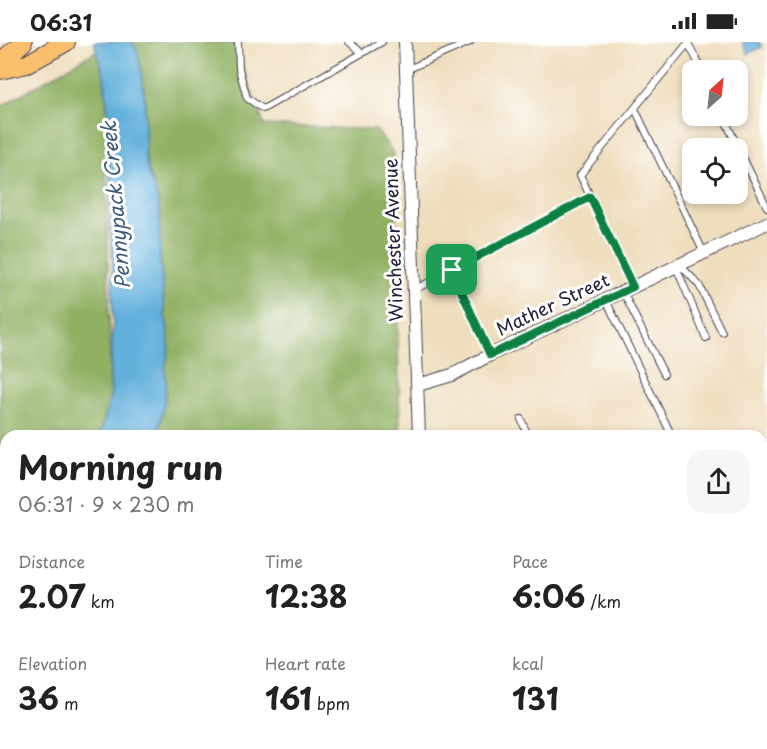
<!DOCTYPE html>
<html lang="en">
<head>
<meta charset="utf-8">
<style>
  body { margin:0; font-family:"Playpen Sans",sans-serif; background:#f6f6f6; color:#222; height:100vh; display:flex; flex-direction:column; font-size:22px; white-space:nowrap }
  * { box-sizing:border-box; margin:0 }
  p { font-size:20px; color:#767676 }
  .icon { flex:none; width:33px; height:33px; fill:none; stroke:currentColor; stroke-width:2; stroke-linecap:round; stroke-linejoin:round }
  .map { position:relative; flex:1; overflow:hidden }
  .side { position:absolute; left:0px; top:388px; width:768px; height:320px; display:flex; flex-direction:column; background:#fff; border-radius:18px 18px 0 0; box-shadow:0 3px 9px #0003 }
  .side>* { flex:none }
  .needle { width:39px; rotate:27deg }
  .controls { position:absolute; left:682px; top:18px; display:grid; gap:12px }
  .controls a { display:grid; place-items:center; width:66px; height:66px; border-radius:12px; background:#fff; box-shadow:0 3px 9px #0003; font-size:30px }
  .pin { position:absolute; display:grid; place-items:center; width:51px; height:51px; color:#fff; margin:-26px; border-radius:12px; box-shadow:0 3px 9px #0006 }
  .round { display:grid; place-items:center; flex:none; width:63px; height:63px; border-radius:18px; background:#f6f6f6 }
  .headline { display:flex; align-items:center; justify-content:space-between; height:102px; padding:0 18px }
  h1 { font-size:33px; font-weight:700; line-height:45px }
  .stats { display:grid; grid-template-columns:repeat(3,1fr); gap:9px; height:102px; padding:6px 18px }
  .stats div { display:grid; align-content:center }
  .stats b { font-size:30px; font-weight:700 }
  .stats small { font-size:16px; font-weight:400 }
  .stats p { font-size:16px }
  .status { display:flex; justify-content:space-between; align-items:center; height:42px; padding:0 30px; background:#fff; direction:ltr }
  .status svg { height:16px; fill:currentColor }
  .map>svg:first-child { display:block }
</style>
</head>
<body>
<div class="status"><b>06:31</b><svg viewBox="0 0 49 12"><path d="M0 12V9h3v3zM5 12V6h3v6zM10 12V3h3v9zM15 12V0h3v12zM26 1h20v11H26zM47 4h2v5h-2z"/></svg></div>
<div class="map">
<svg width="767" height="707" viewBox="0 0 767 707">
  <rect width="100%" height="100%" fill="#fff"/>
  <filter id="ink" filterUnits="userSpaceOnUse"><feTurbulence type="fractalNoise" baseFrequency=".0167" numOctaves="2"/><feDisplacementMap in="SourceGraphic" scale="12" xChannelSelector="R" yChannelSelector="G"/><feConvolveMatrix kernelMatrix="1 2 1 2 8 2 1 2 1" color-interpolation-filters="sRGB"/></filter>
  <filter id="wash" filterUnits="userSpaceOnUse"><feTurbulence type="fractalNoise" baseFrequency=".008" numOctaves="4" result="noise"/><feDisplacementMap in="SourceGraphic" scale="24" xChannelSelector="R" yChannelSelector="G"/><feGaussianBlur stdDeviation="1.35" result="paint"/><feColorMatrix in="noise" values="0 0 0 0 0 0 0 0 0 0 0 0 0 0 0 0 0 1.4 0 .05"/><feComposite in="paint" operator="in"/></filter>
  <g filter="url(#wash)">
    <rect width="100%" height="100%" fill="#efdebd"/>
    <path fill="#90b062" stroke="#59694e" stroke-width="1.5" d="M 131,0 L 233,0 L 264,83 L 376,88 L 394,112 L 400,394 L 158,394 L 164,363 L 166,344 L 165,326 L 169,306 L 168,287 L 165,274 L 155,147 C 140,114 147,93 145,59 C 144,38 139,19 131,0 Z
      M 96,9 L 104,33 L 109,81 L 109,109 L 106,132 L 111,352 L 102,387 L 99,394 L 6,394 L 6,490 L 0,498 L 0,65 Z
      M 6,572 L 6,702 L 237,702 L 238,707 L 0,707 L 0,578 Z
      M 249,702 L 405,702 L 406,707 L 250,707 Z"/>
    <path fill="#62b0dc" stroke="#42698c" stroke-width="1.5" d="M 94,0 L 131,0 L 136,6 L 140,20 L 145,59 L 145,115 L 149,134 L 155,147 L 160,169 L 160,217 L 165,274 L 168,287 L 169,306 L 165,326 L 166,344 L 164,363 L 158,394 L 99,394 L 102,387 L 111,352 L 110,337 L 113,278 L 112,250 L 113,220 L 110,185 L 109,81 L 104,33 Z
      M 742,0 L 759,0 L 762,5 L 748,12 Z
      M 6,490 L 6,572 L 0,578 L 0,499 Z"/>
  </g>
  <g filter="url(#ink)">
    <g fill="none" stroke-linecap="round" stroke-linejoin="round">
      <defs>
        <path id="lane" d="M 238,0 L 239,27 L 247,56 L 263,67 L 382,0
          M 349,0 L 362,11
          M 689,0 L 688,1 L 702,28
          M 406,28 L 470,0
          M 635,67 L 704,211
          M 723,74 L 767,165
          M 680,223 L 699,243 L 722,290
          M 676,225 L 706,296
          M 452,228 L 490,313
          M 633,245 L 580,133 L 688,1
          M 414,248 L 590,155
          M 623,250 L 664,332
          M 606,258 L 672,394
          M 521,377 L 528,394
          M 546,702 L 548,707
          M 633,702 L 635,707"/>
        <path id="street" d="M 405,0 L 419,394
          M 418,343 L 452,333 L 490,313 L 767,181
          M 762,559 L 767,557
          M 427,702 L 427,707
          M 683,702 L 686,707"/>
        <path id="primary" d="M 0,21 L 23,0
          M 0,28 L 27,22 L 66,0"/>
      </defs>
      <use href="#lane" stroke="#413e4e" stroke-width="8"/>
      <use href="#street" stroke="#413e4e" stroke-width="14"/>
      <use href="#primary" stroke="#413e4e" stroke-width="20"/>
      <use href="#lane" stroke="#fff" stroke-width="6"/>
      <use href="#street" stroke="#fff" stroke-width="12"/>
      <use href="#primary" stroke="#f9bf6d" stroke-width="18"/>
    </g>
  </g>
  <g fill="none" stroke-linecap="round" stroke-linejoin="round" filter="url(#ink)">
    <defs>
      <path id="route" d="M 590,155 L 633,245 L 490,313 L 452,228 Z"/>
    </defs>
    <use href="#route" stroke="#fff" stroke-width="12"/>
    <use href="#route" stroke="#0b8043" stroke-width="8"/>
  </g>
  <g text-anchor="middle" stroke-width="6" stroke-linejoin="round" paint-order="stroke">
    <g font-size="18" fill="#22223b" stroke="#fff">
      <text transform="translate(394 198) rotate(-92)" y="6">Winchester Avenue</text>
      <text transform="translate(553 263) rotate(-25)" y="6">Mather Street</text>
    </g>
    <g font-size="20" font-style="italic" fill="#3c5b7b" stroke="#fff">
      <text transform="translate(116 163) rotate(-95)" y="7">Pennypack Creek</text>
    </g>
  </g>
</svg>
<div class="controls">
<a><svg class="needle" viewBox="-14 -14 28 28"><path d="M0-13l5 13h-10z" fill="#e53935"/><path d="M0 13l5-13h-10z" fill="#767676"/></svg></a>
<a><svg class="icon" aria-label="locate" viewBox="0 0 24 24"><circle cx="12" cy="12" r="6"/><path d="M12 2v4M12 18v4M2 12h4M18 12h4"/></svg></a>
</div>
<div class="pin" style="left:452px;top:228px;background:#1e9e55"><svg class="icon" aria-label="arrive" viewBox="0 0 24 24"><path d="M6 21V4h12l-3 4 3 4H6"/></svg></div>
<section class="side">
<div class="headline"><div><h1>Morning run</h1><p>06:31 · 9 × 230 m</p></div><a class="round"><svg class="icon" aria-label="share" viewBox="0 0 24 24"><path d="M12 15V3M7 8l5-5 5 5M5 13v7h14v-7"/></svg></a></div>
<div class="stats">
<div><p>Distance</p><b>2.07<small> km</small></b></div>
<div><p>Time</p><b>12:38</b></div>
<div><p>Pace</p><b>6:06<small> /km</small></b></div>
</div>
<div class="stats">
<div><p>Elevation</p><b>36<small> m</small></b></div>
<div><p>Heart rate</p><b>161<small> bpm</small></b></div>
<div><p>kcal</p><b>131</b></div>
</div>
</section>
</div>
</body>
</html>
